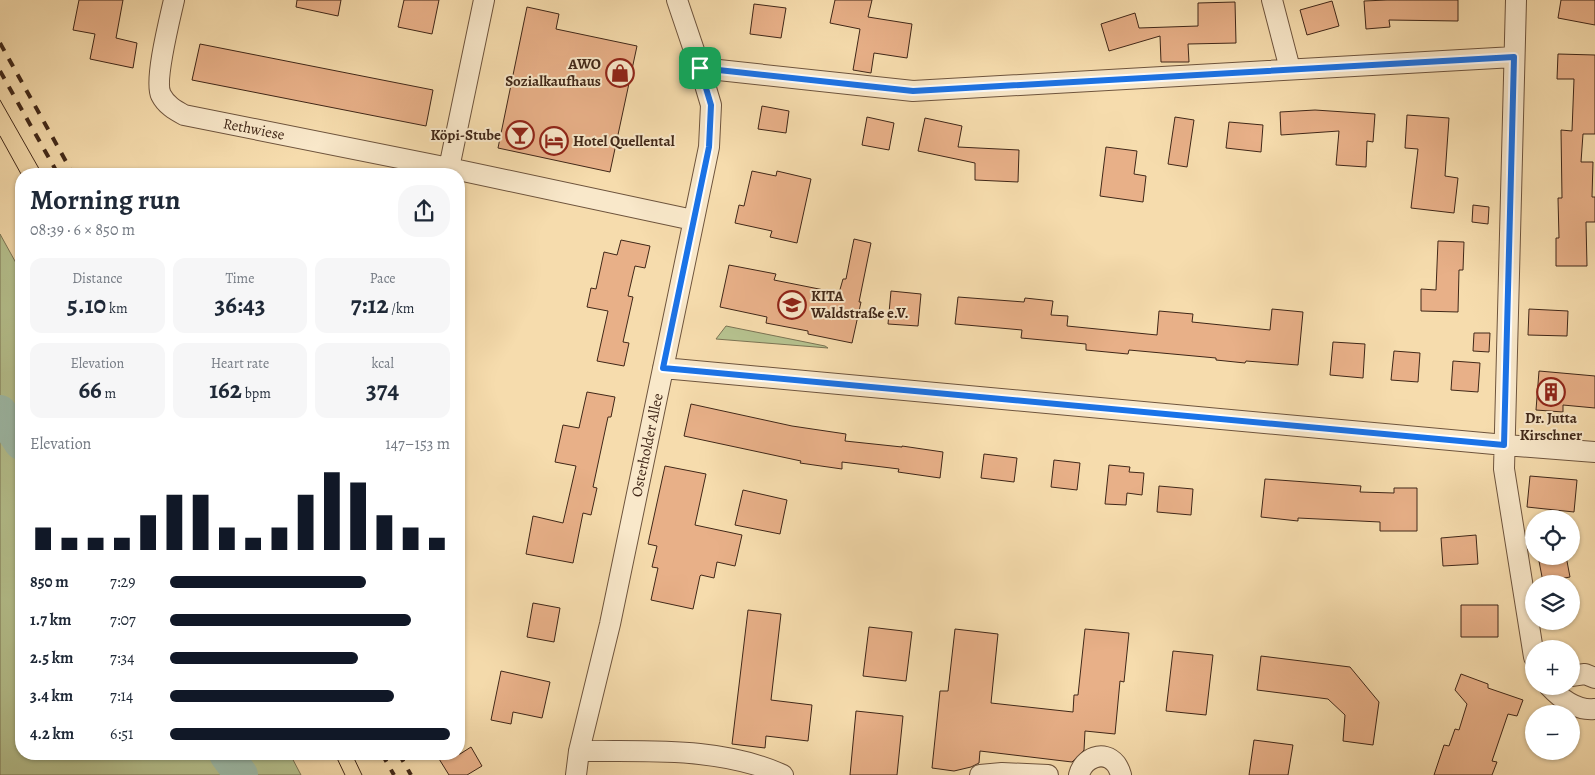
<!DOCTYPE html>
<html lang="en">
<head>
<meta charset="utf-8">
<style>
  body { margin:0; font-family:Alegreya,serif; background:#f6f6f7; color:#1f2937; height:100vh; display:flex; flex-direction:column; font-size:19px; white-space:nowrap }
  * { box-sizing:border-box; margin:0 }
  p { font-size:16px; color:#747a83 }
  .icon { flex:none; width:28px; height:28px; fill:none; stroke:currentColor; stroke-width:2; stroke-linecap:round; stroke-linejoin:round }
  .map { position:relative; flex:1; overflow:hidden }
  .drawer { position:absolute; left:15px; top:168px; width:450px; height:592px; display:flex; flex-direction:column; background:#fff; border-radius:20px; box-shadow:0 1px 4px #0004 }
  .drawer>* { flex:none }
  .buttons { position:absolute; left:1525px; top:510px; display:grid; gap:10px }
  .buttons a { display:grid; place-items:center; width:55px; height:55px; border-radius:50%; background:#fff; box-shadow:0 1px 4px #0004; font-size:25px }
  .pin { position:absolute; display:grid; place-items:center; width:42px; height:42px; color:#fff; margin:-21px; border-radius:10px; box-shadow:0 2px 8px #0006 }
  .round { display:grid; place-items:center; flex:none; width:52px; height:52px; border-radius:20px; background:#f6f6f7 }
  .head { display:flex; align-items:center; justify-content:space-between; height:85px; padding:0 15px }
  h1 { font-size:28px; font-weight:700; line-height:38px }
  .stats { display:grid; grid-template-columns:repeat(3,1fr); gap:8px; height:85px; padding:5px 15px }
  .stats div { display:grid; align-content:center; border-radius:12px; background:#f6f6f7; text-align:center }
  .stats b { font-size:25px; font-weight:700 }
  .stats small { font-size:14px; font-weight:400 }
  .stats p { font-size:14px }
  .chart { height:140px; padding:10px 15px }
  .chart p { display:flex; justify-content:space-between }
  .chart svg { width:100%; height:90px; margin-top:5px; stroke:#111827; stroke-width:6 }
  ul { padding:0 15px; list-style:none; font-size:16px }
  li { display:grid; grid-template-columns:80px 60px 1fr; align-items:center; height:38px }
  li i { height:12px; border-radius:6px; background:#111827 }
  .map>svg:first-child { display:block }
</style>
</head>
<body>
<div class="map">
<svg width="1595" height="775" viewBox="0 0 1595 775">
  <rect width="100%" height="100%" fill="#f6dcad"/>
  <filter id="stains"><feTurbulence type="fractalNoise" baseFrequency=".004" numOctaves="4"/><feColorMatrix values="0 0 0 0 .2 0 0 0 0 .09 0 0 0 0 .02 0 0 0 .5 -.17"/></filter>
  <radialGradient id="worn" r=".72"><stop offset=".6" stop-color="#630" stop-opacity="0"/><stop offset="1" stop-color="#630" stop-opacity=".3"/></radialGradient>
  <path fill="#b6c28f" stroke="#7b7454" d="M 0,234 L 21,272 L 21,754 L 290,754 L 301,775 L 0,775 Z
    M 726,326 L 825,346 L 828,348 L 716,339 Z"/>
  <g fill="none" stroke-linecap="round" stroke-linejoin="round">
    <path stroke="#9dbcab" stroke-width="34" d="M 0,412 L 21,443
      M 226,754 L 241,775"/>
  </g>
  <path fill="#e8b088" stroke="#402718" d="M 79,0 L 123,0 L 116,38 L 137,43 L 133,68 L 90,59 L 95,34 L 73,30 Z
    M 297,0 L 341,0 L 338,16 L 296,7 Z
    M 404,0 L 439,0 L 432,34 L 398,27 Z
    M 835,0 L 872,0 L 868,17 L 912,24 L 907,58 L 874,53 L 871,73 L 853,70 L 860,29 L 830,23 Z
    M 1387,0 L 1458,0 L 1458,21 L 1389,20 L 1390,27 L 1366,29 L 1364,1 Z
    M 1561,0 L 1595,0 L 1595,25 L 1558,18 Z
    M 1332,1 L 1339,26 L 1307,35 L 1300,10 Z
    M 1235,2 L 1236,43 L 1188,44 L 1189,62 L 1161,62 L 1160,36 L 1109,51 L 1101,24 L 1135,13 L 1139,28 L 1198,26 L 1198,3 Z
    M 754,4 L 786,8 L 781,38 L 750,34 Z
    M 527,7 L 559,14 L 556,29 L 637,46 L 610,172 L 498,148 Z
    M 200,44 L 433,90 L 426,126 L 192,80 Z
    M 1558,54 L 1595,55 L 1595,134 L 1583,134 L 1581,162 L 1593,162 L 1592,197 L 1595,197 L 1595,222 L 1586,222 L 1587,266 L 1556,266 L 1556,238 L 1559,238 L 1558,198 L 1562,198 L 1561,130 L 1572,131 L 1574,79 L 1557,79 Z
    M 762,106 L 789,111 L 786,133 L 758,129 Z
    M 1315,110 L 1375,114 L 1373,142 L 1367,141 L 1366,167 L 1336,165 L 1339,131 L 1281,135 L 1280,112 Z
    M 1407,115 L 1449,118 L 1445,176 L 1458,178 L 1454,213 L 1411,208 L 1418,149 L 1405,148 Z
    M 867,117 L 894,123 L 889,150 L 862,145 Z
    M 1175,117 L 1194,120 L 1187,167 L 1168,164 Z
    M 925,118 L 962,126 L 958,147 L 1019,150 L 1018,182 L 975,180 L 975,163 L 918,151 Z
    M 1229,122 L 1263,125 L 1261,152 L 1226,148 Z
    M 1106,147 L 1137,151 L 1134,174 L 1146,176 L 1143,202 L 1100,196 Z
    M 752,171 L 776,176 L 777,171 L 811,179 L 797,243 L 770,237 L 772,231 L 735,223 L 739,205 L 744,206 Z
    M 1473,205 L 1489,207 L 1488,224 L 1472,222 Z
    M 854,239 L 871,243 L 859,302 L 861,302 L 852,343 L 808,334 L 808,331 L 766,323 L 767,317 L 720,307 L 729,265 L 776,274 L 774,280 L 839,293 L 843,279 L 846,279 Z
    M 621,240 L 650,246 L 645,268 L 635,266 L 628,296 L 633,297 L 623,342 L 629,343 L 624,366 L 597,361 L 608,311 L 587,307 L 591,288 L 596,289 L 604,252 L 617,255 Z
    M 1438,241 L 1464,242 L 1463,270 L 1459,270 L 1458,312 L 1421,311 L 1421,289 L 1436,290 Z
    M 891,291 L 921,294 L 918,326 L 888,324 Z
    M 958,297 L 1024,302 L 1025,298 L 1053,301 L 1051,315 L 1068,316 L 1067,326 L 1157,335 L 1159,311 L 1193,314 L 1192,322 L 1270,330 L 1272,309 L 1303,312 L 1298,365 L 1246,361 L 1245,363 L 1216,360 L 1216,358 L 1129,350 L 1128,354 L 1086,350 L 1086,344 L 1021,338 L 1022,330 L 955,324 Z
    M 1529,309 L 1568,311 L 1567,336 L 1528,335 Z
    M 1474,333 L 1490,333 L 1489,352 L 1473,351 Z
    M 1333,342 L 1365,344 L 1363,378 L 1330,375 Z
    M 1394,351 L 1420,353 L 1418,382 L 1391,380 Z
    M 1453,361 L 1480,363 L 1478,392 L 1451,390 Z
    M 1539,371 L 1595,376 L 1595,408 L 1563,405 L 1563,412 L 1536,410 Z
    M 587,392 L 615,397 L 611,417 L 608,417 L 593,487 L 597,488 L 591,515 L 583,513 L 573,563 L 526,554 L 533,516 L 563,523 L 576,466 L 555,462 L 563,425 L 579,428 Z
    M 691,404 L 792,426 L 846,434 L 845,441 L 902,447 L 902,446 L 943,452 L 940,478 L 898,472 L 899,469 L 842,462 L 842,469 L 800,463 L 801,461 L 684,436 Z
    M 984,454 L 1017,458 L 1014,482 L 981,478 Z
    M 1054,460 L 1080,463 L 1077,490 L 1051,487 Z
    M 1109,465 L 1130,467 L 1129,472 L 1144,473 L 1142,495 L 1127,493 L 1126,505 L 1105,504 Z
    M 665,466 L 706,474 L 695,525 L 742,535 L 735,566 L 717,562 L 714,578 L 701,575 L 700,576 L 693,609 L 651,600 L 658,568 L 652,567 L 657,546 L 648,544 Z
    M 1530,476 L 1577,480 L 1574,512 L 1527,507 Z
    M 1265,479 L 1361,486 L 1360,492 L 1394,493 L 1394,488 L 1417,488 L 1417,531 L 1380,531 L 1380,522 L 1298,518 L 1298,521 L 1261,517 Z
    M 1159,486 L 1193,489 L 1191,515 L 1157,512 Z
    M 743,490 L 787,500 L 780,534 L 735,525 Z
    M 1476,535 L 1478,564 L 1443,566 L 1441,538 Z
    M 1538,556 L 1566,556 L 1570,577 L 1543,582 Z
    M 533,603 L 560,608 L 554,642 L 527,637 Z
    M 1461,605 L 1498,605 L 1498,637 L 1461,637 Z
    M 748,610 L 781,614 L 771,700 L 812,705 L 808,741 L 766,736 L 765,748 L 732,744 Z
    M 869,627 L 912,632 L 906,681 L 863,676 Z
    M 955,629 L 998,634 L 991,703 L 1073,712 L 1074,695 L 1078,695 L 1085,629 L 1129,633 L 1124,682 L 1120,681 L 1115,734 L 1085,731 L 1084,750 L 1072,762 L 980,751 L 979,763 L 971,767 L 954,771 L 932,768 L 940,691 L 948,691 Z
    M 1173,651 L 1213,655 L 1206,715 L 1166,711 Z
    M 1261,656 L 1350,667 L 1379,702 L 1373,745 L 1343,741 L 1345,715 L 1328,699 L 1257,690 Z
    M 501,671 L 550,682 L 542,718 L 513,712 L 511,724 L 491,720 Z
    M 1461,674 L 1488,684 L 1488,688 L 1523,700 L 1517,716 L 1508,714 L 1492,761 L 1497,762 L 1492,775 L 1434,775 L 1444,745 L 1449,746 L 1455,729 L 1459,730 L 1467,704 L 1455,690 Z
    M 856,711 L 903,716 L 897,775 L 850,775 Z
    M 1254,740 L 1293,745 L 1288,775 L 1249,775 Z
    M 471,747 L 482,766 L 467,775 L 449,775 L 436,754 L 460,754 Z"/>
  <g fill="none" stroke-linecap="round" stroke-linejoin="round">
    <defs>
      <path id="street" d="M 174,0 C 170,18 154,81 161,95 C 166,105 175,110 184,115 L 449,168 L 693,220
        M 1272,0 L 1290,69
        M 1516,0 L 1504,469 L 1534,657
        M 700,68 L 913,91 L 1514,57
        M 449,168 L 484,0
        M 663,368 L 1505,445 L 1595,452
        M 1571,676 L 1585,674 L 1595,678
        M 1549,686 C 1561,699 1577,711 1595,709
        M 579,751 C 647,752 719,746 783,775
        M 576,775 L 579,751 L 610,624 L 709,147 L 711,105 L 700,68 L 677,0
        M 980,775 L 1002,773 L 1048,775
        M 1079,775 C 1083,758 1104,749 1116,764 C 1118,767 1120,771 1121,775"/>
    </defs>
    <use href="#street" stroke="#6e543d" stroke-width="22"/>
    <use href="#street" stroke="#f9e8ca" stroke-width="20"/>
    <path stroke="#402718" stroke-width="1" d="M 0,100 L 42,174
      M 0,136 L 21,174
      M 335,754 L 345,775
      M 352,754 L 362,775"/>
    <path stroke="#402718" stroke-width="4" stroke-dasharray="9 9" stroke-linecap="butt" d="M 0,43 L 73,174
      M 0,71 L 58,174
      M 382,754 L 394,775
      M 399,754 L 411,775"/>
  </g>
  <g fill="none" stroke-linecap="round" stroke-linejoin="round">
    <defs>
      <path id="route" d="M 1514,57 L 1504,445 L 663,368 L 709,147 L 711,105 L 700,68 L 913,91 Z"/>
    </defs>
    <use href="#route" stroke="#fff" stroke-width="10"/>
    <use href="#route" stroke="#1a73e8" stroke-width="6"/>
  </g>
  <defs>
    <symbol id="shop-ring" viewBox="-11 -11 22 22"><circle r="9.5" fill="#f9e8ca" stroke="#8f2418" stroke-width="1.5"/><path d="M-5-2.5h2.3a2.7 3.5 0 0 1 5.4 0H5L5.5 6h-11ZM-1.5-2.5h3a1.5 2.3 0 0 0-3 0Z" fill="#8f2418"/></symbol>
    <symbol id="bar-ring" viewBox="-11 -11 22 22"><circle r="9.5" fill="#f9e8ca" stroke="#8f2418" stroke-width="1.5"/><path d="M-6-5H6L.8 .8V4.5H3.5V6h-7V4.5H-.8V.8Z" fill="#8f2418"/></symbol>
    <symbol id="hotel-ring" viewBox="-11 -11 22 22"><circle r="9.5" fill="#f9e8ca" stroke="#8f2418" stroke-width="1.5"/><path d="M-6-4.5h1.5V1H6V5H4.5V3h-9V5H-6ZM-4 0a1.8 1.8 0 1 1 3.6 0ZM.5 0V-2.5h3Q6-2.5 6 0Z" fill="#8f2418"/></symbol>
    <symbol id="school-ring" viewBox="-11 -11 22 22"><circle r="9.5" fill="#f9e8ca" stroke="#8f2418" stroke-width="1.5"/><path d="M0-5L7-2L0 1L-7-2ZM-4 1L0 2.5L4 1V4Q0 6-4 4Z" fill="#8f2418"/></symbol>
    <symbol id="building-ring" viewBox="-11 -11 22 22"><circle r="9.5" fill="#f9e8ca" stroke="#8f2418" stroke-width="1.5"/><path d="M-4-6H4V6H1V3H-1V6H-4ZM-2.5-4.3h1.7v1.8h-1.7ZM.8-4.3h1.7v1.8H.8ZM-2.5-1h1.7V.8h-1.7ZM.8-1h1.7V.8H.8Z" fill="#8f2418"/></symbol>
  </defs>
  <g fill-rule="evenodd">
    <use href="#shop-ring" x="604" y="57" width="32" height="32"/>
    <use href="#bar-ring" x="504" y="119" width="32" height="32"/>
    <use href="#hotel-ring" x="538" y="125" width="32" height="32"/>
    <use href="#school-ring" x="776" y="289" width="32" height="32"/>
    <use href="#building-ring" x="1535" y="376" width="32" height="32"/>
  </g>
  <g text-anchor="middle" stroke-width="4" stroke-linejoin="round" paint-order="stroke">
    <g font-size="15" font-weight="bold" fill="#402718" stroke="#f9e8ca" text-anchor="end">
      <text x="601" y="69">AWO<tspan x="601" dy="17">Sozialkaufhaus</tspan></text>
      <text x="501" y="140">Köpi-Stube</text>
      <text x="573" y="146" text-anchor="start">Hotel Quellental</text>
      <text x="811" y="301" text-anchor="start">KITA<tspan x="811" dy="17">Waldstraße e.V.</tspan></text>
      <text x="1551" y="423" text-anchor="middle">Dr. Jutta<tspan x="1551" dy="17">Kirschner</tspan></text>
    </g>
    <g font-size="15" fill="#402718" stroke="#f9e8ca">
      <text transform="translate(254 129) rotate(11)" y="5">Rethwiese</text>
      <text transform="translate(647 445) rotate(-78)" y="5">Osterholder Allee</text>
    </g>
  </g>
  <rect width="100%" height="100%" filter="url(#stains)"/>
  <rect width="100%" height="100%" fill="url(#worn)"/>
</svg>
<div class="buttons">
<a><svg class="icon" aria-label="locate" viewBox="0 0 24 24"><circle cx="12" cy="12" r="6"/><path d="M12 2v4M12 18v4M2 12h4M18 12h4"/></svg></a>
<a><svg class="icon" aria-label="layers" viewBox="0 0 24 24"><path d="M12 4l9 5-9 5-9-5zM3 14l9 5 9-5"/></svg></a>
<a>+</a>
<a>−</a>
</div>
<div class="pin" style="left:700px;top:68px;background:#1e9e55"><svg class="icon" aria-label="arrive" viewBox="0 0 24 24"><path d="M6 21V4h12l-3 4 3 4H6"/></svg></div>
<section class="drawer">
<div class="head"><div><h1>Morning run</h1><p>08:39 · 6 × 850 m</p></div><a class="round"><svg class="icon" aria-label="share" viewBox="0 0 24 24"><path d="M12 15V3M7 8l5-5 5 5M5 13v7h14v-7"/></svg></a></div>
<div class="stats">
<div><p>Distance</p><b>5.10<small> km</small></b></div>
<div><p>Time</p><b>36:43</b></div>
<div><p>Pace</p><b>7:12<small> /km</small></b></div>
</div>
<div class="stats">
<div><p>Elevation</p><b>66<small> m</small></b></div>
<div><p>Heart rate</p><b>162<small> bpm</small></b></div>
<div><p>kcal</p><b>374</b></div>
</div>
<div class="chart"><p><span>Elevation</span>147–153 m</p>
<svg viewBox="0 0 160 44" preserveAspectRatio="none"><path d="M5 44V33M15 44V38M25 44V38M35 44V38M45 44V27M55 44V17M65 44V17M75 44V33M85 44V38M95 44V33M105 44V17M115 44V6M125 44V11M135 44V27M145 44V33M155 44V38"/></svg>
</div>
<ul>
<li><b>850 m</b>7:29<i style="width:70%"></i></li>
<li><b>1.7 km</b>7:07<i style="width:86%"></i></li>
<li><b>2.5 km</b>7:34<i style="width:67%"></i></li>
<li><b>3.4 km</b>7:14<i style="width:80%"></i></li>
<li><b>4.2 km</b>6:51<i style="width:100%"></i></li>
</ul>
</section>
</div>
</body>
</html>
